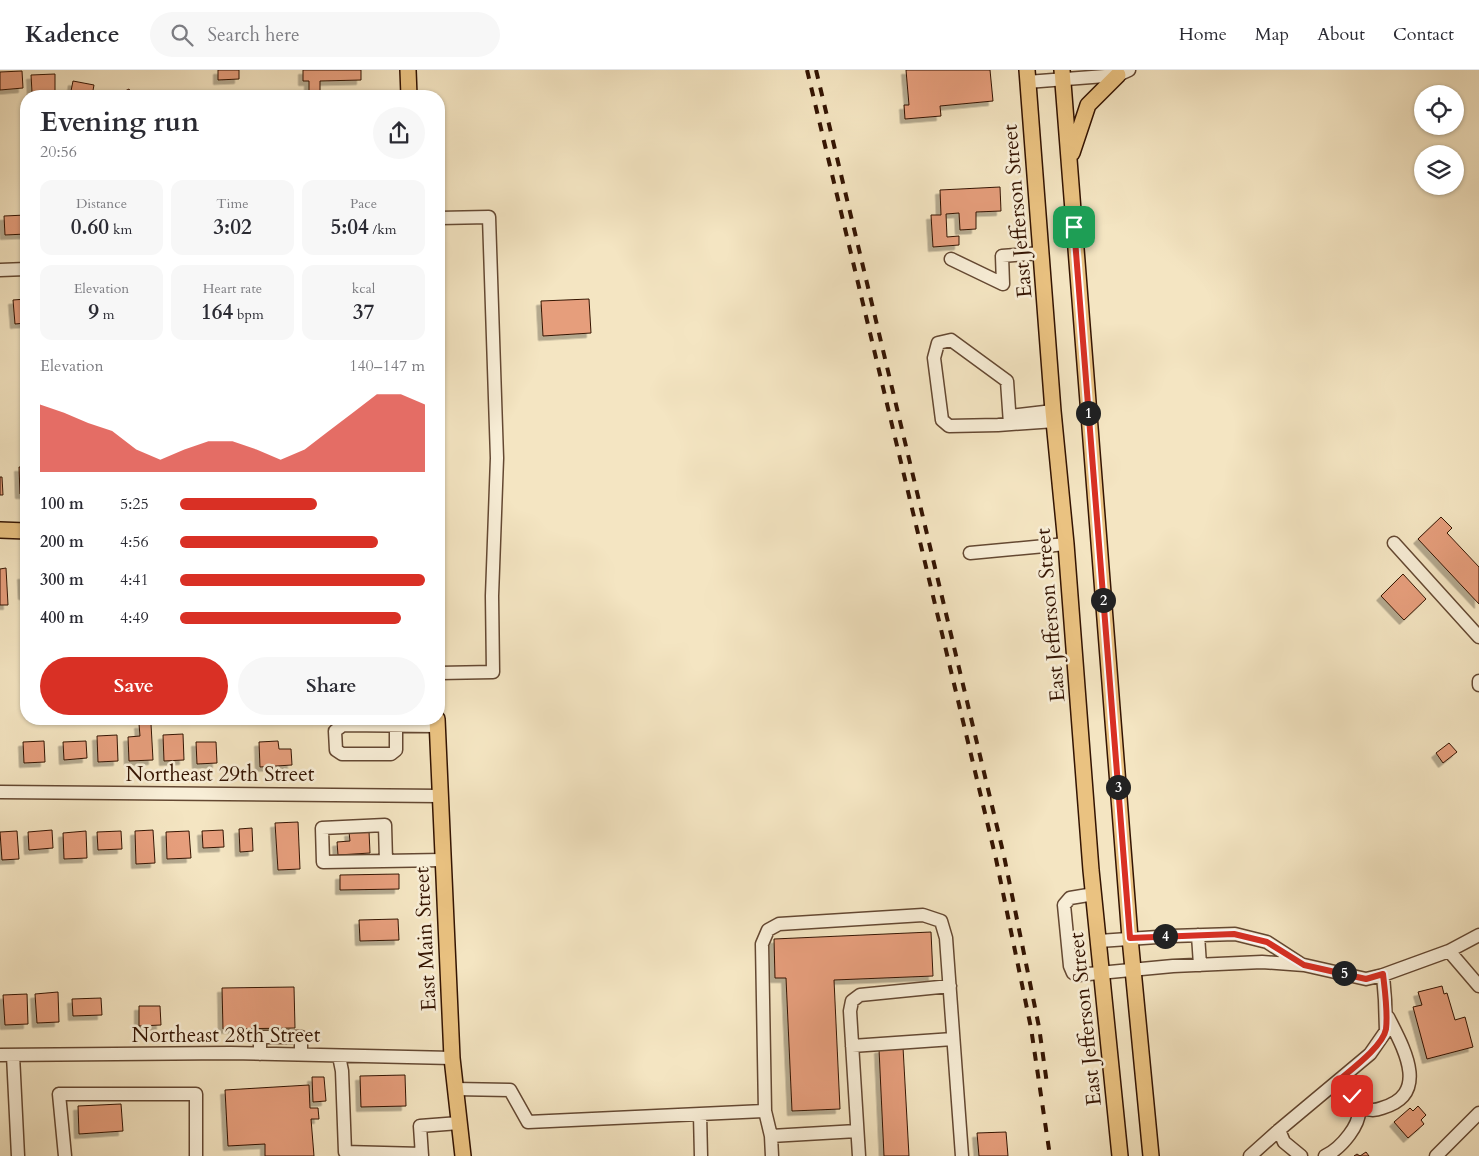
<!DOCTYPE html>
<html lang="en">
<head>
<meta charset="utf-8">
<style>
  body { margin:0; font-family:Cardo,serif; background:#f7f7f7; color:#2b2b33; height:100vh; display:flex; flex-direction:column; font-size:19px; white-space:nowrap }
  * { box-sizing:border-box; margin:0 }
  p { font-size:16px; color:#7c7c81 }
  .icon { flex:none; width:28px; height:28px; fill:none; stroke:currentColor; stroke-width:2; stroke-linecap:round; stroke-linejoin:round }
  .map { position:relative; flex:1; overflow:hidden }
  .sheet { position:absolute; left:20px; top:20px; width:425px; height:635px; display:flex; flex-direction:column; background:#fff; border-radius:20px; box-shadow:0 1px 4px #0004 }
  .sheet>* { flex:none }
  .fabs { position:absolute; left:1414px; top:15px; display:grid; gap:10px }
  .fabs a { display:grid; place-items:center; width:50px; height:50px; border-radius:50%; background:#fff; box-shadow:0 1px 4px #0004; font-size:25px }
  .pin { position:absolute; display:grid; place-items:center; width:42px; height:42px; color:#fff; margin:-21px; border-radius:10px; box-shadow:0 2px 8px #0006 }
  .km { position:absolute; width:25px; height:25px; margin:-12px; border-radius:50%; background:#222; color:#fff; font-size:14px; line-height:25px; text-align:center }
  .round { display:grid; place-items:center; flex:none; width:52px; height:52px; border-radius:26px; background:#f7f7f7 }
  .overview { display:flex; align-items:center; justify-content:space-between; height:85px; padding:0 20px }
  h1 { font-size:28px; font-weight:700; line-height:38px }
  .stats { display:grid; grid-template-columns:repeat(3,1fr); gap:8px; height:85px; padding:5px 20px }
  .stats div { display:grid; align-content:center; border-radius:12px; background:#f7f7f7; text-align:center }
  .stats b { font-size:21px; font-weight:700 }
  .stats small { font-size:14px; font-weight:400 }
  .stats p { font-size:14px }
  .chart { height:140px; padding:10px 20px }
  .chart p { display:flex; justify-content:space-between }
  .chart svg { width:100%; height:90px; margin-top:5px; fill:#d93025; opacity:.7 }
  .action { display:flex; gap:10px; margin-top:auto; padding:10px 20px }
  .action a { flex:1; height:58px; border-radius:30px; background:#d93025; color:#fff; font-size:20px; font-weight:700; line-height:58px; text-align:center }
  .action a+a { background:#f7f7f7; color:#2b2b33 }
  ul { padding:0 20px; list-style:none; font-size:16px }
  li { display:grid; grid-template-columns:80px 60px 1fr; align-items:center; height:38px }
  li i { height:12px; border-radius:6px; background:#d93025 }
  header { display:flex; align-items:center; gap:30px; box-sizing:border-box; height:70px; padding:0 25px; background:#fff; border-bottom:1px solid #e1e1e2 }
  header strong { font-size:24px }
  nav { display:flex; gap:28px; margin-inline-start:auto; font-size:18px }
  .search { width:350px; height:45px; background:#f7f7f7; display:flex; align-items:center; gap:12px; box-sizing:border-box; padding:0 18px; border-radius:28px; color:#7c7c81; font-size:19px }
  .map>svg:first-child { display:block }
</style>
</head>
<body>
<header>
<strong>Kadence</strong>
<div class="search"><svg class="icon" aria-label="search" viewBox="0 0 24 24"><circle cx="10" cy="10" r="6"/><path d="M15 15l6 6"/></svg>Search here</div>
<nav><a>Home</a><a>Map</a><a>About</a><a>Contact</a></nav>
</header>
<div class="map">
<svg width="1479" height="1086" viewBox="0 0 1479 1086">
  <defs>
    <filter id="shadow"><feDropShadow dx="-4.5" dy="4.5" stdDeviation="0" flood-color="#0004"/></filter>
  </defs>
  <rect width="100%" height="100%" fill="#f4e5c2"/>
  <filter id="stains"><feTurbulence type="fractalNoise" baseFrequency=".004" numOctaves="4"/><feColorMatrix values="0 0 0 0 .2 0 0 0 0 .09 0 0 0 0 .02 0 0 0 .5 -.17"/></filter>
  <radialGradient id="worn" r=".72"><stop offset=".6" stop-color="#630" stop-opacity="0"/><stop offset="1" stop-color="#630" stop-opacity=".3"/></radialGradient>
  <path fill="#e69e7c" stroke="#341402" filter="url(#shadow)" d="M 218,0 L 239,0 L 239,9 L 218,10 Z
    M 303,0 L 361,0 L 361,10 L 320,11 L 320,22 L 309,22 L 309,11 L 303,11 Z
    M 906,0 L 990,0 L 993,31 L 940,36 L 941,46 L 905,49 L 904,35 L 909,35 Z
    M 22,1 L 23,18 L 0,20 L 0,2 Z
    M 55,4 L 55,21 L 32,22 L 31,5 Z
    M 73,11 L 94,15 L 92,26 L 70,26 Z
    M 129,19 L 133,26 L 115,26 Z
    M 1000,117 L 1001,141 L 976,142 L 976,159 L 960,160 L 959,143 L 946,144 L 947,167 L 959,166 L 959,175 L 933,177 L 931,145 L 941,145 L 940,120 Z
    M 26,145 L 26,164 L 5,165 L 4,146 Z
    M 26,229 L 26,253 L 15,254 L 13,230 Z
    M 589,229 L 591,263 L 543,266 L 541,231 Z
    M 19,397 L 26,397 L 26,424 L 20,424 Z
    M 0,407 L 2,407 L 3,425 L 0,425 Z
    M 1441,447 L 1452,458 L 1447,463 L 1479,497 L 1479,534 L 1418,469 Z
    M 6,498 L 8,535 L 0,535 L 0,499 Z
    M 1403,504 L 1426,529 L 1404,550 L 1381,526 Z
    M 22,505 L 26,505 L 26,525 L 23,525 Z
    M 139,654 L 151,654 L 153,690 L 129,691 L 128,667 L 140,666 Z
    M 183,664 L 184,690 L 164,691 L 163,665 Z
    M 117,665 L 118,691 L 98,692 L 97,666 Z
    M 44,671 L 45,692 L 24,693 L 23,672 Z
    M 86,671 L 87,688 L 64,690 L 63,672 Z
    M 278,671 L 279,679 L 291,679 L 292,695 L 260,697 L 259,672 Z
    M 196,672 L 216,672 L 217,693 L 197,694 Z
    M 1449,673 L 1457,682 L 1443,693 L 1436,683 Z
    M 298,752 L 300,799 L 278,800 L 275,753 Z
    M 252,758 L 253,781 L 240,782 L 239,759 Z
    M 52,760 L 53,778 L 29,780 L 28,762 Z
    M 153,760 L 155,793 L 136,794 L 135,761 Z
    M 223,760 L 224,777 L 203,778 L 202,761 Z
    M 17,761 L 19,789 L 2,790 L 0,762 Z
    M 86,761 L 87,788 L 64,789 L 63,763 Z
    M 121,761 L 122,779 L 98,780 L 97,762 Z
    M 189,761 L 191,788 L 167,789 L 166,762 Z
    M 369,761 L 370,783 L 338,785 L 337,772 L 350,771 L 349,762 Z
    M 399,804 L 399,819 L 340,820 L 340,805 Z
    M 398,849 L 399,870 L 360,871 L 359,850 Z
    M 931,862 L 933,906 L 834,910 L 840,1039 L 792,1041 L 786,908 L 775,908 L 774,869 Z
    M 1442,916 L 1444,924 L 1447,923 L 1455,950 L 1465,947 L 1473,977 L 1427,989 L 1413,937 L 1422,935 L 1418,922 Z
    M 294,917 L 295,958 L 223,959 L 222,918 Z
    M 58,922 L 59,952 L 37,953 L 35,924 Z
    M 27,924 L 28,954 L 5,955 L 3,925 Z
    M 101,928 L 102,945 L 73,946 L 72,929 Z
    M 139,936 L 160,936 L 161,955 L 139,956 Z
    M 903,977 L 909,1086 L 884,1086 L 879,979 Z
    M 405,1005 L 406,1036 L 361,1037 L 360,1006 Z
    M 312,1007 L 324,1007 L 326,1031 L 313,1032 Z
    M 309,1015 L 310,1038 L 318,1038 L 319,1049 L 311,1049 L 314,1086 L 265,1086 L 265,1074 L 228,1076 L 225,1020 Z
    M 121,1034 L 123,1061 L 79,1064 L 78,1036 Z
    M 1418,1036 L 1426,1045 L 1421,1050 L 1424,1054 L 1408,1068 L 1394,1052 L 1410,1038 L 1413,1041 Z
    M 1006,1062 L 1008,1086 L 979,1086 L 977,1063 Z
    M 1366,1082 L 1369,1086 L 1354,1086 L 1357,1084 L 1360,1086 Z"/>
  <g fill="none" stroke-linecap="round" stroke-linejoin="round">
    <defs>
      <path id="minor" d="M 1027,12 L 1118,5 L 1129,0
        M 439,148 L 489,147 L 497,388 L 492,526 L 493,602 L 439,603
        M 951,189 L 1003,214 L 1002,186 L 1041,183
        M 0,200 L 26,199
        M 1011,346 L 1053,341
        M 1010,354 L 1007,311 L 951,270 L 938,273 L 934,288 L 942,350 L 949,356 L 998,355 L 1055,351
        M 1394,473 L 1479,567
        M 970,483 L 1066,474
        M 1479,611 L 1479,615
        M 396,656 L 396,680 L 391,684 L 342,684 L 336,680 L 335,661 L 343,655 L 437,656
        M 0,722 L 440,726
        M 386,791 L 385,755 L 322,758 L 323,792 L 443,790
        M 1094,824 L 1070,828 L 1064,835 L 1070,896 L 1073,903 L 1078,905 L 1173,896 L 1262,892 L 1304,895 L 1366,909 L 1383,905 L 1449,881 L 1479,865
        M 1198,865 L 1200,895
        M 1099,871 L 1172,866 L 1235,864 L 1267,872 L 1301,894
        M 1449,881 L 1479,916
        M 852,976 L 953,969
        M 260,984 L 260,967 L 301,967 L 301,985
        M 0,985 L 230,983 L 452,988
        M 13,985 L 18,1086
        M 339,986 L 342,1001 L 345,1082 L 422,1084
        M 455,1019 L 510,1020 L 528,1052 L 765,1041 L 771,1066 L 772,1086
        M 1358,1033 C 1365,1040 1372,1042 1382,1038 C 1431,1024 1403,977 1388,947
        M 765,1041 L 762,874 L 768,860 L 779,854 L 923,845 L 941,851 L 946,868 L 962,1086
        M 700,1044 L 701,1086
        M 1279,1060 L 1284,1072 L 1301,1086
        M 771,1066 L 857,1061
        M 65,1086 L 59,1024 L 196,1024 L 196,1086
        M 422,1086 L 420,1056 L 459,1053
        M 859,1086 L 850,941 L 852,931 L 860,925 L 950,916
        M 1250,1086 L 1279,1060 L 1370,984 L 1386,961 L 1385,930 L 1383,905
        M 1325,1086 C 1340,1079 1364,1053 1358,1035 C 1356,1026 1345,1017 1339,1010
        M 1436,1086 L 1479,1043"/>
      <path id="major" d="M 408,0 L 409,26
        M 1027,0 L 1053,341 L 1066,474 L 1091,800 L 1120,1086
        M 1062,0 L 1130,868 L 1151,1086
        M 1072,83 L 1088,35 L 1118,5
        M 0,460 L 26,461
        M 437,649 L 452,988 L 463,1086"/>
    </defs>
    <use href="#minor" stroke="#644832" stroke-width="15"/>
    <use href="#major" stroke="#341402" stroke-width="18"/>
    <use href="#minor" stroke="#f8eed7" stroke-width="12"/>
    <use href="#major" stroke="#eac281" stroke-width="15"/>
    <path stroke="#341402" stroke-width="4" stroke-dasharray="9 9" stroke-linecap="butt" d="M 807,0 L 996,789 L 1031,958 L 1050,1086
      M 816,0 L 1004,786 L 1039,957 L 1047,1014"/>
  </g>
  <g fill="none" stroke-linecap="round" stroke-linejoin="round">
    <defs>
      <path id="route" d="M 1074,157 L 1130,868 L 1234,864 L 1267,872 L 1304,895 L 1366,909 L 1383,904 C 1385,922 1388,942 1386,959 C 1383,976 1352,999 1339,1010 L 1352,1026"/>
    </defs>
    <use href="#route" stroke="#fff" stroke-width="10"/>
    <use href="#route" stroke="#d93025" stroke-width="6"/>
  </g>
  <g text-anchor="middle" stroke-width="5" stroke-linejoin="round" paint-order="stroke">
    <g font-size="21" fill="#341402" stroke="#f8eed7">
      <text transform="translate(1017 141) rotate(-95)" y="7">East Jefferson Street</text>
      <text transform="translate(1050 545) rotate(-95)" y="7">East Jefferson Street</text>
      <text x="220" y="711">Northeast 29th Street</text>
      <text transform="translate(425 869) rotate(-93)" y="7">East Main Street</text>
      <text transform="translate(1085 949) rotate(-96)" y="7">East Jefferson Street</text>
      <text x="226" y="972">Northeast 28th Street</text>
    </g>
  </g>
  <rect width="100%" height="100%" filter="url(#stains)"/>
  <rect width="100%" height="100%" fill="url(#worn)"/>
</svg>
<div class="fabs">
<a><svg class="icon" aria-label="locate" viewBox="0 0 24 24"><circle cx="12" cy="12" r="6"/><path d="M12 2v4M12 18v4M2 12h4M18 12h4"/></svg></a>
<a><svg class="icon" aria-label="layers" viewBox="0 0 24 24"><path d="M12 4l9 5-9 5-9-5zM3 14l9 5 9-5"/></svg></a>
</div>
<div class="pin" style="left:1074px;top:157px;background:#1e9e55"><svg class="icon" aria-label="arrive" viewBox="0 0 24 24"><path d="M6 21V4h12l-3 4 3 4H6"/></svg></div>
<div class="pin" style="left:1352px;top:1026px;background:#d93025"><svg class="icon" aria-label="check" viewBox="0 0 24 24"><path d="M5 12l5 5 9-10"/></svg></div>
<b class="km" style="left:1088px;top:343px">1</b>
<b class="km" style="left:1103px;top:530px">2</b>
<b class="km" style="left:1118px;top:717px">3</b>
<b class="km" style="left:1165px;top:866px">4</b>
<b class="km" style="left:1344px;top:903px">5</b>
<section class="sheet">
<div class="overview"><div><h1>Evening run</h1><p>20:56</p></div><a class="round"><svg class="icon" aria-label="share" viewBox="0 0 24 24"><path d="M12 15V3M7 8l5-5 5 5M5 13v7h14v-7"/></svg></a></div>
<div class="stats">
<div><p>Distance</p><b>0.60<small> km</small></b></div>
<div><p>Time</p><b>3:02</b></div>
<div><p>Pace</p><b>5:04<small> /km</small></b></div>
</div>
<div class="stats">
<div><p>Elevation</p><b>9<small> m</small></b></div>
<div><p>Heart rate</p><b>164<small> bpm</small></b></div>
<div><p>kcal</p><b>37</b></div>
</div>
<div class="chart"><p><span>Elevation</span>140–147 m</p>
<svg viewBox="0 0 160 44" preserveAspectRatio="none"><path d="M0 44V11L10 15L20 20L30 24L40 33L50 38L60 33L70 29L80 29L90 33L100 38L110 33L120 24L130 15L140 6L150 6L160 11V44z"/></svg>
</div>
<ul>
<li><b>100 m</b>5:25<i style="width:56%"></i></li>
<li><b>200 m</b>4:56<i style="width:81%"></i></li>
<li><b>300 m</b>4:41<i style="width:100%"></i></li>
<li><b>400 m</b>4:49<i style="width:90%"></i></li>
</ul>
<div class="action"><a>Save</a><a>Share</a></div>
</section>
</div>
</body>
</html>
